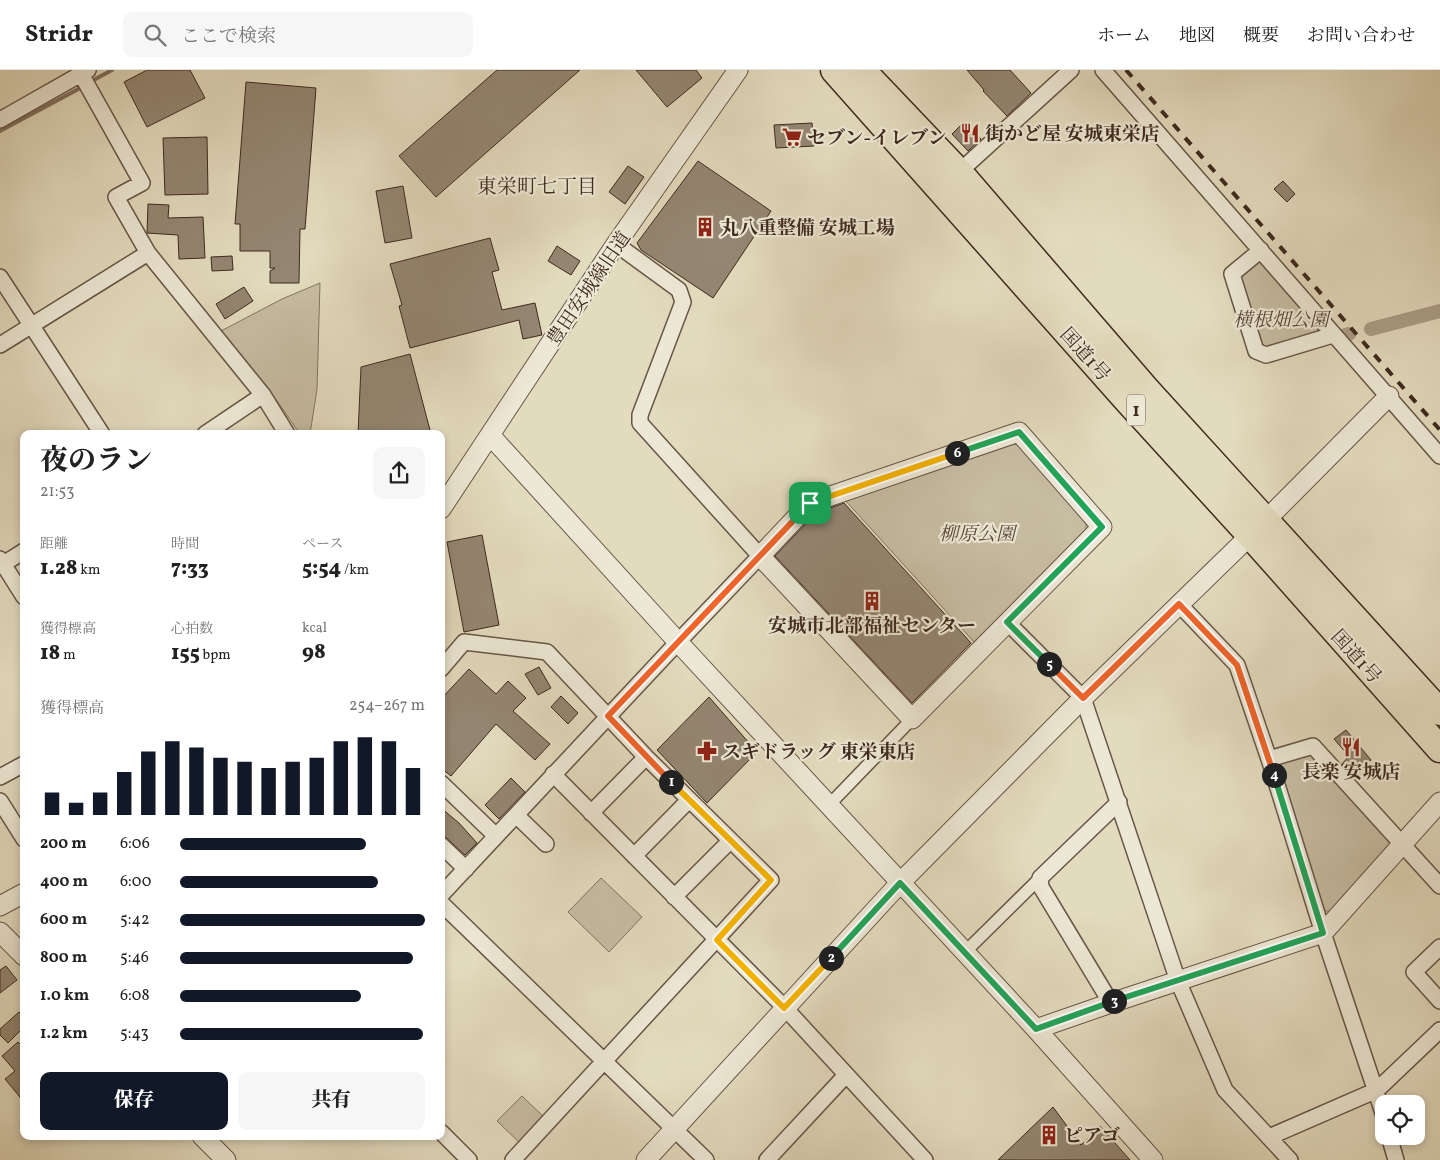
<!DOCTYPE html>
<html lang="ja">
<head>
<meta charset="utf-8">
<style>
  body { margin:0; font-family:Vollkorn,"Noto Serif JP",serif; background:#f6f6f6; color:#222; height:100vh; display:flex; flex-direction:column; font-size:19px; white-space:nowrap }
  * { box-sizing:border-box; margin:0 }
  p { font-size:16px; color:#767676 }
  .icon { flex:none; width:28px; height:28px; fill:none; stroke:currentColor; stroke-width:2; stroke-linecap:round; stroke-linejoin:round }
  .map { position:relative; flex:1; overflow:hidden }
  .panel { position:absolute; left:20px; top:360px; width:425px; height:710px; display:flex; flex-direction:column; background:#fff; border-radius:10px; box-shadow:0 2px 8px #0003 }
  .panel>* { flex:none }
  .buttons { position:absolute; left:1375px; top:1025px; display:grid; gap:10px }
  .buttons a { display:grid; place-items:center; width:50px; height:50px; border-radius:10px; background:#fff; box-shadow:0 2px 8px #0003; font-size:25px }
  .pin { position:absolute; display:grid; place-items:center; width:42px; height:42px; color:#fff; margin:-21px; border-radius:10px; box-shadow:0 2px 8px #0006 }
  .km { position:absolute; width:25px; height:25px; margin:-12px; border-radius:50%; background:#222; color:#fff; font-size:14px; line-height:25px; text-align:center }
  .round { display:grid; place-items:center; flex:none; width:52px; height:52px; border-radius:10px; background:#f6f6f6 }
  .overview { display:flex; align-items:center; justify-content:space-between; height:85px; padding:0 20px }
  h1 { font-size:28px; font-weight:800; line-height:38px }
  .metrics { display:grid; grid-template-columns:repeat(3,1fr); gap:8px; height:85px; padding:5px 20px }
  .metrics div { display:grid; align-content:center }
  .metrics b { font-size:21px; font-weight:800 }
  .metrics small { font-size:14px; font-weight:400 }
  .metrics p { font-size:14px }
  .chart { height:140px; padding:10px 20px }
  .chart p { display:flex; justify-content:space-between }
  .chart svg { width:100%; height:90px; margin-top:5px; stroke:#111827; stroke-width:6 }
  .action { display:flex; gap:10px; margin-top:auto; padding:10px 20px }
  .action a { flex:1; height:58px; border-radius:10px; background:#111827; color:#fff; font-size:20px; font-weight:800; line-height:58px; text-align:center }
  .action a+a { background:#f6f6f6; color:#222 }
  ul { padding:0 20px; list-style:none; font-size:16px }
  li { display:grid; grid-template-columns:80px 60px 1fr; align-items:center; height:38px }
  li i { height:12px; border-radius:6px; background:#111827 }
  header { display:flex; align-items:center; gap:30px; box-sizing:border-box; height:70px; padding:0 25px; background:#fff; border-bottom:1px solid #e0e0e0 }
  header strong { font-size:24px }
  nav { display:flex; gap:28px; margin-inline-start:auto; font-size:18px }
  .search { width:350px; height:45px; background:#f6f6f6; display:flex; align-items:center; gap:12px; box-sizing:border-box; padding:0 18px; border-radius:10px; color:#767676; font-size:19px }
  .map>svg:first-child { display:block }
</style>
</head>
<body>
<header>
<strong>Stridr</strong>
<div class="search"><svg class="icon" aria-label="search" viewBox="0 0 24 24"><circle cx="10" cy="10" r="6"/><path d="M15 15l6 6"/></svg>ここで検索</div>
<nav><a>ホーム</a><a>地図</a><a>概要</a><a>お問い合わせ</a></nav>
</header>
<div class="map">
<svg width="1440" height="1090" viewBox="0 0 1440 1090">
  <rect width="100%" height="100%" fill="#e3dbbe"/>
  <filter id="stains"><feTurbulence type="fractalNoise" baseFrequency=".004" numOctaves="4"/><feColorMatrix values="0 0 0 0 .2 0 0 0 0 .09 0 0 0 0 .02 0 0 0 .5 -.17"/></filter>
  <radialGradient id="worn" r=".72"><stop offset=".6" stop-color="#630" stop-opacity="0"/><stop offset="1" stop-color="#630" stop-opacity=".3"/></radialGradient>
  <path fill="#c7bda3" stroke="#827461" d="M 1264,191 L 1319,256 L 1315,266 L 1270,279 L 1263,275 L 1241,210 L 1241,205 L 1255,192 Z
    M 320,213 L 317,319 L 310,364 L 300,364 L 268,318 L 221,261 L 282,229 Z
    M 1011,373 L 1018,375 L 1086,453 L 1086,460 L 974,572 L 844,429 Z
    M 1309,682 L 1390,768 L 1392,776 L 1332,842 L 1322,840 L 1277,698 L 1279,692 Z
    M 601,808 L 642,847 L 609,882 L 568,842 Z
    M 522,1026 L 549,1052 L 525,1078 L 497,1051 Z"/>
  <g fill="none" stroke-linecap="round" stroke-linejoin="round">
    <path stroke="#7f705e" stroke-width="4" d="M 90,12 L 112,0
      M 0,61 L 84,16"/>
    <path stroke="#ab9f88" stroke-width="14" d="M 1371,259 L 1440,241
      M 1343,266 L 1349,264"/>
  </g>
  <path fill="#948672" stroke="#3e2a1f" d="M 147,0 L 190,0 L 205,28 L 147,57 L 124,12 Z
    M 497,0 L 580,0 L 436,127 L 399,86 Z
    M 636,0 L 696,0 L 702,8 L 667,37 Z
    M 967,0 L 1010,0 L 1031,23 L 1007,46 L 983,21 L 984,20 Z
    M 246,12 L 316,18 L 305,159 L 300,159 L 299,213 L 270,213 L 270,201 L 275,198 L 270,198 L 270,181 L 240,181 L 240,154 L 235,154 Z
    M 964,52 L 981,69 L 968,81 L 952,64 Z
    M 812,53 L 814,76 L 776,78 L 774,55 Z
    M 207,67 L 208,124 L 165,125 L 163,68 Z
    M 698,91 L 771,141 L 713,228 L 641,180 L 637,173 Z
    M 628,96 L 644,107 L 625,134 L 609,122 Z
    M 1283,111 L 1295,124 L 1287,132 L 1274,119 Z
    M 403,116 L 412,168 L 385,173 L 376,121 Z
    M 148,134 L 169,135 L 168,148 L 203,147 L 205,188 L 179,189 L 178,165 L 147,163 Z
    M 490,168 L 499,200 L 492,202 L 502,240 L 535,233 L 542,265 L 523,269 L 519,250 L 410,278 L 399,236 L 402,235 L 390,194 Z
    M 557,176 L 580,191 L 571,205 L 548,191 Z
    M 232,186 L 233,200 L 212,201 L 211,187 Z
    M 244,217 L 253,231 L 225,249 L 216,234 Z
    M 410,284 L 431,364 L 358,364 L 361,297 Z
    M 844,433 L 971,573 L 912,633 L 775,486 L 816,443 Z
    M 482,465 L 499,555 L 464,562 L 447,472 Z
    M 539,597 L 551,618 L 538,625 L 525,604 Z
    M 469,599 L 496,624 L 508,611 L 526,628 L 513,641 L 550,674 L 535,690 L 496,654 L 451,706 L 441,698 L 441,629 Z
    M 561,626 L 578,643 L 568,654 L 551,637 Z
    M 709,627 L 757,682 L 707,733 L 657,680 Z
    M 1346,660 L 1371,690 L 1353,706 L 1342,694 L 1349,686 L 1334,669 Z
    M 511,708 L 525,722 L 499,749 L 485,735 Z
    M 441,738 L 459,753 L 477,773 L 465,785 L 441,763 Z
    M 6,896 L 17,910 L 0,923 L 0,900 Z
    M 19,942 L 24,948 L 24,957 L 8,973 L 0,965 L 0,959 Z
    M 18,972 L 24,978 L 24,1032 L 5,1009 L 15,1001 L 2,986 Z
    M 1053,1037 L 1081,1075 L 1100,1056 L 1130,1090 L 998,1090 Z"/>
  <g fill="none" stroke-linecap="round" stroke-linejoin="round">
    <defs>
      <path id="pedestrian" d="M 829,735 L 912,649
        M 965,882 L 1040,808"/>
      <path id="minor" d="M 1103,0 L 1440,386
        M 81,4 L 142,113 L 116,127 L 148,183 L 263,325 L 287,364
        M 0,50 L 88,0
        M 959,102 L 1071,0
        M 1261,180 L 1232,204 L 1256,281 L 1266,285 L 1333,265
        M 0,207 L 102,364
        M 0,275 L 148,183
        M 205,364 L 263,325
        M 0,489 L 24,527
        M 0,496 L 24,481
        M 1179,534 L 1237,595 L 1269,689 L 1323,863 L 1384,1046
        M 1007,552 L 1083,628 L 1178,911 L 1225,1020 L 1290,1090
        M 441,599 L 464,572 L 547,582 L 646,687 L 771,810 L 513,1090
        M 1269,689 L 1313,676 L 1440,816
        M 553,704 L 785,938 L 925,1090
        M 0,707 L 24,694
        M 441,713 L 496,766
        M 0,731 L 24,769
        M 591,743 L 646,687
        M 516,745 L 546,774
        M 441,775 L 466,799
        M 634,786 L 689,730
        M 441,825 L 678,572 L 760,486 L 640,353 L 640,345 L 683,232 L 679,220 L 616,174
        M 674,827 L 730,771
        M 441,833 L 706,1090
        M 1440,877 L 1414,902 L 1440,931
        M 1111,933 L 1041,817 L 1040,808 L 1119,732
        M 441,1062 L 469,1090
        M 1389,1066 L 1396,1090
        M 1269,1067 L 1377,1020 L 1440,960
        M 767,1090 L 846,1005"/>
      <path id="tertiary" d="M 1019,362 L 1102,457 L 912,649 L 760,486 L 810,433 Z
        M 490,365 L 678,572 L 1036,959 L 1153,1090
        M 441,439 L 616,174 L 738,0
        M 0,836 L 24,823
        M 0,862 L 24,886
        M 1036,959 L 1111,933 L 1323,863 L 1440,732
        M 202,1066 L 226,1090
        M 646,1090 L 900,813 L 1083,628 L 1266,450 L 1389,326"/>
      <path id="trunk" d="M 834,0 L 1126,329 L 1250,465 L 1440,679
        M 862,0 L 959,102 L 1146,319 L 1440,642"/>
    </defs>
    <use href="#pedestrian" stroke="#675647" stroke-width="14"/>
    <use href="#minor" stroke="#675647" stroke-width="18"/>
    <use href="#tertiary" stroke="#675647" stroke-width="21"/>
    <use href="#trunk" stroke="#3e2a1f" stroke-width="29"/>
    <use href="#pedestrian" stroke="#ede8d5" stroke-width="11"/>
    <use href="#minor" stroke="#ede8d5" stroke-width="15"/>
    <use href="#tertiary" stroke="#ede8d5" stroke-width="19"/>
    <use href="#trunk" stroke="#e3dbbe" stroke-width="26"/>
    <path stroke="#3e2a1f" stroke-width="4" stroke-dasharray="9 9" stroke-linecap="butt" d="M 1126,0 L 1440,360"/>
  </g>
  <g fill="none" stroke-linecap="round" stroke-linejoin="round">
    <defs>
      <path id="split-1" d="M 671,712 L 608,646 L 810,433"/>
      <path id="split-2" d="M 671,712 L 771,810 L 717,870 L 784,938 L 831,888"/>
      <path id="split-3" d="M 831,888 L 900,813 L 1036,959 L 1114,931"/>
      <path id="split-4" d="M 1114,931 L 1323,863 L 1274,705"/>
      <path id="split-5" d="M 1049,594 L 1083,628 L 1179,534 L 1237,595 L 1274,705"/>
      <path id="split-6" d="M 957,383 L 1019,362 L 1102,457 L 1007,552 L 1049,594"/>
      <path id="split-7" d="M 810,433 L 957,383"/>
    </defs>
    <use href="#split-1" stroke="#fff" stroke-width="10"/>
    <use href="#split-2" stroke="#fff" stroke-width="10"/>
    <use href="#split-3" stroke="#fff" stroke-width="10"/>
    <use href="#split-4" stroke="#fff" stroke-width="10"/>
    <use href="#split-5" stroke="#fff" stroke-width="10"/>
    <use href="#split-6" stroke="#fff" stroke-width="10"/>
    <use href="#split-7" stroke="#fff" stroke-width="10"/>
    <use href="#split-1" stroke="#f0652b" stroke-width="6"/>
    <use href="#split-2" stroke="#f5b400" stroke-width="6"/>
    <use href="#split-3" stroke="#22a559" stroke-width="6"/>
    <use href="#split-4" stroke="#22a559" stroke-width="6"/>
    <use href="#split-5" stroke="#f0652b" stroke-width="6"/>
    <use href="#split-6" stroke="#22a559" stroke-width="6"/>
    <use href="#split-7" stroke="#f5b400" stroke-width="6"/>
  </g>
  <defs>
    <symbol id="restaurant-bare" viewBox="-9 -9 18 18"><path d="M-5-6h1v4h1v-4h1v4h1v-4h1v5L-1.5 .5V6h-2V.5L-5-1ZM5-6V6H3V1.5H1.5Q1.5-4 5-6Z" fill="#8f2418" stroke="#ede8d5" stroke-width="2.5" paint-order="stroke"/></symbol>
    <symbol id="supermarket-bare" viewBox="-9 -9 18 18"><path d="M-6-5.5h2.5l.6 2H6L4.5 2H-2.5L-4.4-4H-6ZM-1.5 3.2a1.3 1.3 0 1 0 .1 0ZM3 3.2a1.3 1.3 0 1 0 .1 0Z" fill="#8f2418" stroke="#ede8d5" stroke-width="2.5" paint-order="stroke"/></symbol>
    <symbol id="building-bare" viewBox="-9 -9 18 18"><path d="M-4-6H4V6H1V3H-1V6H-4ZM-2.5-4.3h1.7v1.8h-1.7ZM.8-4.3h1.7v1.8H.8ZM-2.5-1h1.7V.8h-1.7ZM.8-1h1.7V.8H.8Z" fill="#8f2418" stroke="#ede8d5" stroke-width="2.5" paint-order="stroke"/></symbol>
    <symbol id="pharmacy-bare" viewBox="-9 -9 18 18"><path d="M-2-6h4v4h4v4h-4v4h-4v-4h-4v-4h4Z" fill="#8f2418" stroke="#ede8d5" stroke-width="2.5" paint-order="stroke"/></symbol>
  </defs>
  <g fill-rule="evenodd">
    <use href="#restaurant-bare" x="956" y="49" width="28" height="28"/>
    <use href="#supermarket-bare" x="778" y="53" width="28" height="28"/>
    <use href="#building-bare" x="691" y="143" width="28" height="28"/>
    <use href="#building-bare" x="858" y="517" width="28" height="28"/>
    <use href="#restaurant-bare" x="1337" y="663" width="28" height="28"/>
    <use href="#pharmacy-bare" x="693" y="667" width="28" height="28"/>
    <use href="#building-bare" x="1035" y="1051" width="28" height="28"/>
  </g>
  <g text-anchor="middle" stroke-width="4.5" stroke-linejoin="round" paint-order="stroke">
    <rect fill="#ede8d5" stroke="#726356" stroke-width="1" x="1127" y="324.5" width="18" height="31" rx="4"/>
    <g font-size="18" font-weight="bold" fill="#3e2a1f">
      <text x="1136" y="346">1</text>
    </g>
    <g font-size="19" font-weight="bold" fill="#3e2a1f" stroke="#ede8d5" text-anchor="start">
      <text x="985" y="70">街かど屋 安城東栄店</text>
      <text x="807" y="74">セブン-イレブン</text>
      <text x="720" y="164">丸八重整備 安城工場</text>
      <text x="872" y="562" text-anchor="middle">安城市北部福祉センター</text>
      <text x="722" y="688">スギドラッグ 東栄東店</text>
      <text x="1351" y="708" text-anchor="middle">長楽 安城店</text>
      <text x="1064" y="1072">ピアゴ</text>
    </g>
    <g font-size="19" fill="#3e2a1f" stroke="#ede8d5">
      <text transform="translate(588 218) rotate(-56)" y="7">豊田安城線旧道</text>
      <text transform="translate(1086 284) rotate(48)" y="7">国道1号</text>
      <text transform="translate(1357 586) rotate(48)" y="7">国道1号</text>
    </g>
    <g font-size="19" font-style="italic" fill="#594739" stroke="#ede8d5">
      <text x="1281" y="256">横根畑公園</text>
      <text x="977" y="470">柳原公園</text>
    </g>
    <g font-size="20" fill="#3e2a1f" stroke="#ede8d5">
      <text x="537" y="123">東栄町七丁目</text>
    </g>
  </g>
  <rect width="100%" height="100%" filter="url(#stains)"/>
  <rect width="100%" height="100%" fill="url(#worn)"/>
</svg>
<div class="buttons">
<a><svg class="icon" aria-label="locate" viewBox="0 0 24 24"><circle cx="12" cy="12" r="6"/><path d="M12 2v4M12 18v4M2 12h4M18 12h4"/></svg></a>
</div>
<div class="pin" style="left:810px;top:433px;background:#1e9e55"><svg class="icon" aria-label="arrive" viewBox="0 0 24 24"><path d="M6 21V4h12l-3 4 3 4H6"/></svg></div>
<b class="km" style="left:671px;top:712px">1</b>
<b class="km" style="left:831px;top:888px">2</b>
<b class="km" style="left:1114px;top:931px">3</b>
<b class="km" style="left:1274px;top:705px">4</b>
<b class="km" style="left:1049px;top:594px">5</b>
<b class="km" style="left:957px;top:383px">6</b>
<section class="panel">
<div class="overview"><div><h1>夜のラン</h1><p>21:53</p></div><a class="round"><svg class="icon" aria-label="share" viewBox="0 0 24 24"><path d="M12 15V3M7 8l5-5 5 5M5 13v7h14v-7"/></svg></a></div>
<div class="metrics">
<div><p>距離</p><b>1.28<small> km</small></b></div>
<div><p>時間</p><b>7:33</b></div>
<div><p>ペース</p><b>5:54<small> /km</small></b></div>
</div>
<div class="metrics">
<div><p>獲得標高</p><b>18<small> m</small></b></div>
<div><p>心拍数</p><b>155<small> bpm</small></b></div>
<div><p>kcal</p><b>98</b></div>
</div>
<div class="chart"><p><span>獲得標高</span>254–267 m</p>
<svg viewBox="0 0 160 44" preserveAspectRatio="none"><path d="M5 44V33M15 44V38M25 44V33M35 44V23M45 44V13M55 44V8M65 44V11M75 44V16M85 44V18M95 44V21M105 44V18M115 44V16M125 44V8M135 44V6M145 44V8M155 44V21"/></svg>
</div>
<ul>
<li><b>200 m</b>6:06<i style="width:76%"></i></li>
<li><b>400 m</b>6:00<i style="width:81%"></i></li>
<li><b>600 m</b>5:42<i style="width:100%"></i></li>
<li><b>800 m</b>5:46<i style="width:95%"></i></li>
<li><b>1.0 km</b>6:08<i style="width:74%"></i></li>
<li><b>1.2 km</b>5:43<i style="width:99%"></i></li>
</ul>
<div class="action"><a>保存</a><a>共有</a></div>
</section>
</div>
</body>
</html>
